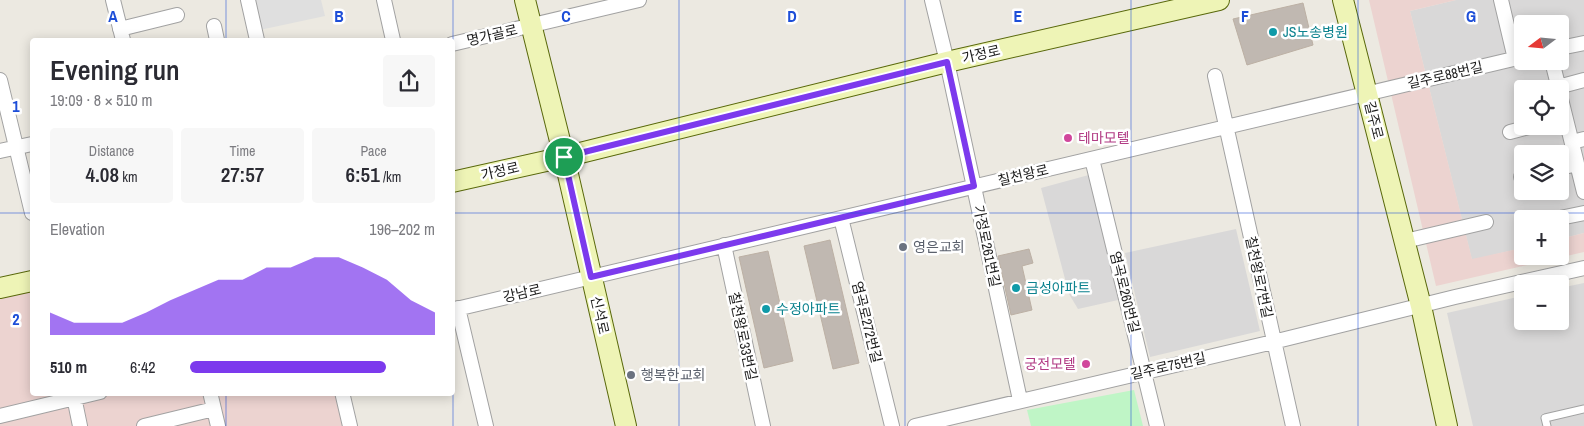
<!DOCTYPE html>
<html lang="en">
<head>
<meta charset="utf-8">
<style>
  body { margin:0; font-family:"Archivo Narrow","Noto Sans KR",sans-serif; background:#f7f7f7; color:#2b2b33; height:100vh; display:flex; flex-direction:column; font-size:19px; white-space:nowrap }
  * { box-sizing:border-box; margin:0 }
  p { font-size:16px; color:#7c7c81 }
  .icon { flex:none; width:28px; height:28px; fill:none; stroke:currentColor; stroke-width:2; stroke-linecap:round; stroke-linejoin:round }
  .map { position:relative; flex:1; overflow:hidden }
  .details { position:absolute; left:30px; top:38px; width:425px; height:358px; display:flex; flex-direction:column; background:#fff; border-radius:5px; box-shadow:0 2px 12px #0003 }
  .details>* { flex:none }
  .needle { width:32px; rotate:254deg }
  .fabs { position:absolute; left:1514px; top:15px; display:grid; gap:10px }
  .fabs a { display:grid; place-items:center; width:55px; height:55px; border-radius:5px; background:#fff; box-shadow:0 2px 12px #0003; font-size:25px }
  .pin { position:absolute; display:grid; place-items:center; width:42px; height:42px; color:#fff; margin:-21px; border:2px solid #fff; border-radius:50%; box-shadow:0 1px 5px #0007 }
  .round { display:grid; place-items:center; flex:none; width:52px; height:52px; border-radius:5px; background:#f7f7f7 }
  .summary { display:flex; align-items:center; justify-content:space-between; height:85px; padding:0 20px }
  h1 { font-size:28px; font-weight:600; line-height:38px }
  .stats { display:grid; grid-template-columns:repeat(3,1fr); gap:8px; height:85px; padding:5px 20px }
  .stats div { display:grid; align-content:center; border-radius:5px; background:#f7f7f7; text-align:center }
  .stats b { font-size:21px; font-weight:600 }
  .stats small { font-size:14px; font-weight:400 }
  .stats p { font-size:14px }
  .chart { height:140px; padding:10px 20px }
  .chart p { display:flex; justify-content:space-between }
  .chart svg { width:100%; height:90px; margin-top:5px; fill:#7c3aed; opacity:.7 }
  ul { padding:0 20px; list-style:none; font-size:16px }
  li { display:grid; grid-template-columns:80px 60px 1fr; align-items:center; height:38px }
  li i { height:12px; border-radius:6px; background:#7c3aed }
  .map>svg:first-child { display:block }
</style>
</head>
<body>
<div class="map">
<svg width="1584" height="426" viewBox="0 0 1584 426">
  <rect width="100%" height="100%" fill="#ece9e1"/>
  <path fill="#d9d8d8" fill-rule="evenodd" d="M 1456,0 L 1584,0 L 1584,233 L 1560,239 L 1560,219 L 1522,219 L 1522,248 L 1472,260 L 1410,11 ZM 1522,24 L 1560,24 L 1560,61 L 1522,61 ZM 1522,89 L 1560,89 L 1560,126 L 1522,126 ZM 1522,154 L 1560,154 L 1560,191 L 1522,191 Z
    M 1096,173 L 1127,298 L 1078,309 L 1069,294 L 1041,188 Z
    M 1236,229 L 1260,331 L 1150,357 L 1125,253 Z
    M 1584,283 L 1584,426 L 1473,426 L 1447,313 L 1522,296 L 1522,321 L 1560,321 L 1560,288 Z"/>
  <path fill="#ecd3d0" d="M 1369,0 L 1456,0 L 1410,11 L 1472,259 L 1522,248 L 1522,256 L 1560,256 L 1560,239 L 1584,233 L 1584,252 L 1436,286 Z
    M 32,285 L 32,392 L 337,393 L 345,426 L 0,426 L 0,293 Z"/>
  <path fill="#bff5c6" d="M 1134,390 L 1143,426 L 1031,426 L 1027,410 Z"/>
  <path fill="#dfdfdf" d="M 248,0 L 321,0 L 325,16 L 255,31 Z"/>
  <path fill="#c0b8b1" stroke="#bcb0a4" d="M 1303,3 L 1313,45 L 1247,65 L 1233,19 Z
    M 830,240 L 859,363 L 833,369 L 804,246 Z
    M 1029,249 L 1033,263 L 1022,266 L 1032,310 L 1011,315 L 998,256 Z
    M 768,251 L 793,361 L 764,368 L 739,257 Z"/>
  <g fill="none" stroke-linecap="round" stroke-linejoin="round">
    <defs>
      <path id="lane" d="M 1547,426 L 1545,418 L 1584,409"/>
      <path id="street" d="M 113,0 L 123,40
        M 248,0 L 257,40
        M 384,0 L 393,40
        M 932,0 L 947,62 L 1020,400
        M 1501,0 L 1515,59
        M 214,26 L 217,40
        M 120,29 L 177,15
        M 452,44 L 639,0
        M 1560,48 L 1584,43
        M 1552,61 L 1559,89
        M 1215,76 L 1293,426
        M 0,80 L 32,213
        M 1558,87 L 1584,80
        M 1560,95 L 1584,192
        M 1510,132 L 1533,126
        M 1572,142 L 1584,139
        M 0,151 L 32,144
        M 1092,159 L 1157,426
        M 1560,168 L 1577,164
        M 1521,177 L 1522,177
        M 841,218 L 892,426
        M 1555,219 L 1584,213
        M 1405,241 L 1486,222
        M 724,245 L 763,426
        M 458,308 L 486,426
        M 452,310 L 1522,57
        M 73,392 L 80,426
        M 210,392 L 218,426
        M 342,392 L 350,426
        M 0,416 L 100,392
        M 144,426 L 214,409
        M 915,426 L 1273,342 L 1455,297 L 1584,268"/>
      <path id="secondary" d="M 525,0 L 564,157 L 626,426
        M 1343,0 L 1421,306 L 1447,426
        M 452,182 L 564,157 L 947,62 L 1219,0
        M 0,288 L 32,281"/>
    </defs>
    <use href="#lane" stroke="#a2a2a2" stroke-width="9"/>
    <use href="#street" stroke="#a2a2a2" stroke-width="16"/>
    <use href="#secondary" stroke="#59680b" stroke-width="22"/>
    <use href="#lane" stroke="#fff" stroke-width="7"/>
    <use href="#street" stroke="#fff" stroke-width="14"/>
    <use href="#secondary" stroke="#eef4b6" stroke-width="20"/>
  </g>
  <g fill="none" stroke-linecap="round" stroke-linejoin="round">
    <defs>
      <path id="route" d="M 947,62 L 974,186 L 591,277 L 564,157 Z"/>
    </defs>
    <use href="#route" stroke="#fff" stroke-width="10"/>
    <use href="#route" stroke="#7c3aed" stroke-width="6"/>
  </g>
  <path fill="none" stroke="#1d4ed8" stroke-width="1" stroke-opacity="0.55" d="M 226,0 L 226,40M 453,0 L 453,426M 679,0 L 679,426M 905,0 L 905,426M 1131,0 L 1131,426M 1358,0 L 1358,426M 0,213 L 32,213M 452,213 L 1584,213M 226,392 L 226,426"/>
  <g fill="#0f9aa8" stroke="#fff" stroke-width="2">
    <circle cx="1273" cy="32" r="5"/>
    <circle cx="1016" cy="288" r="5"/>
    <circle cx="766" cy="309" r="5"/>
  </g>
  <g fill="#d1479c" stroke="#fff" stroke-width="2">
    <circle cx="1068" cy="138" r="5"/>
    <circle cx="1086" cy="364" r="5"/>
  </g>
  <g fill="#6b7280" stroke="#fff" stroke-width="2">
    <circle cx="903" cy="247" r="5"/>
    <circle cx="631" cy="375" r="5"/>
  </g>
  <g text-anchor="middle" stroke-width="5" stroke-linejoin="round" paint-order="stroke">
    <g font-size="14" fill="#0d838f" stroke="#fff" text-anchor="start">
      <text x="1283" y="37">JS노송병원</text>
      <text x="1026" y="293">금성아파트</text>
      <text x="776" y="314">수정아파트</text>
    </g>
    <g font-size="14" fill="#1b1b1b" stroke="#fff">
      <text transform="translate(492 35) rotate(-13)" y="5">명가골로</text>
      <text transform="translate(981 54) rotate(-13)" y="5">가정로</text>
      <text transform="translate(1445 75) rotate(-13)" y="5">길주로88번길</text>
      <text transform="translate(1374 120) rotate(76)" y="5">길주로</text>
      <text transform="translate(500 171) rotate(-13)" y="5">가정로</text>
      <text transform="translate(1023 175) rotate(-13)" y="5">칠천왕로</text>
      <text transform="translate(987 246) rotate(78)" y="5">가정로261번길</text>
      <text transform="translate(1259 277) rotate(78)" y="5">칠천왕로7번길</text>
      <text transform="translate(1125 292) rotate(76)" y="5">염곡로260번길</text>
      <text transform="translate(522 293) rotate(-13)" y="5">강남로</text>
      <text transform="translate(600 315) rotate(77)" y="5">신석로</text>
      <text transform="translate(867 322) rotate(76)" y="5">염곡로272번길</text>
      <text transform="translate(743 336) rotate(78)" y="5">칠천왕로33번길</text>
      <text transform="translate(1168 366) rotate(-13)" y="5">길주로75번길</text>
    </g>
    <g font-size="14" fill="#b23c85" stroke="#fff" text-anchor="start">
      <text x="1078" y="143">테마모텔</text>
      <text x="1076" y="369" text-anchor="end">궁전모텔</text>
    </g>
    <g font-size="14" fill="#5b616d" stroke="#fff" text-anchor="start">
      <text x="913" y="252">영은교회</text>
      <text x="641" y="380">행복한교회</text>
    </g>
  </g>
  <g font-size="16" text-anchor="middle" font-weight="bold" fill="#1d4ed8" stroke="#fff" stroke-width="5" stroke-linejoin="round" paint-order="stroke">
    <text x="113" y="22">A</text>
    <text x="339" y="22">B</text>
    <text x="566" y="22">C</text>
    <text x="792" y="22">D</text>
    <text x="1018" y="22">E</text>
    <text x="1245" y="22">F</text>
    <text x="1471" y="22">G</text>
    <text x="16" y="112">1</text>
    <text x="16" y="325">2</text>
  </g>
</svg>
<div class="fabs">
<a><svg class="needle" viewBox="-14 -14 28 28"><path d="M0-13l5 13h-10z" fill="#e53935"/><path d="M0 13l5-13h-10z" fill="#7c7c81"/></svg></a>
<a><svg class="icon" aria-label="locate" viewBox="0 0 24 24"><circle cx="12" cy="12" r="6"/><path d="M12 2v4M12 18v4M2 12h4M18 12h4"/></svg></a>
<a><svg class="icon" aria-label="layers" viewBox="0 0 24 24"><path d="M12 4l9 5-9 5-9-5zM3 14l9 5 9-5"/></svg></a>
<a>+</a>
<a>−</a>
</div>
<div class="pin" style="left:564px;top:157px;background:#1e9e55"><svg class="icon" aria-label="arrive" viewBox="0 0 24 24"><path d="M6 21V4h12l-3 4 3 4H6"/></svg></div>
<section class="details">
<div class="summary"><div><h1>Evening run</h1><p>19:09 · 8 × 510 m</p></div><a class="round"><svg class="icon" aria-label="share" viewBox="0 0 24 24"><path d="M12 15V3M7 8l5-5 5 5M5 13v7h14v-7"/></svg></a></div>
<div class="stats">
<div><p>Distance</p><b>4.08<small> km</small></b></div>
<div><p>Time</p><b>27:57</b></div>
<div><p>Pace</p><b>6:51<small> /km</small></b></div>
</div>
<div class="chart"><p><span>Elevation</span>196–202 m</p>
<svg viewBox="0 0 160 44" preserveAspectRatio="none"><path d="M0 44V33L10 38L20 38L30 38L40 33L50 27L60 22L70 17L80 17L90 11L100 11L110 6L120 6L130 11L140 17L150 27L160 33V44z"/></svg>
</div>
<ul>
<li><b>510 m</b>6:42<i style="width:80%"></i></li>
</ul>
</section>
</div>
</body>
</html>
